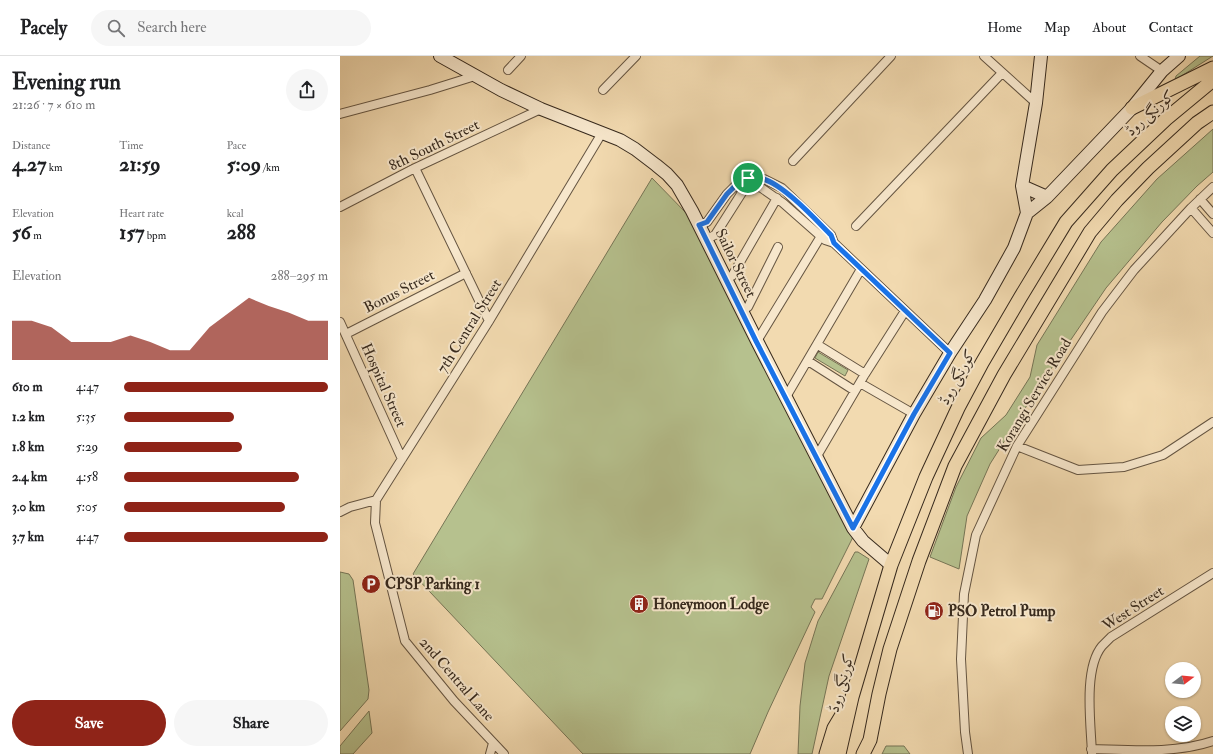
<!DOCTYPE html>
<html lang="en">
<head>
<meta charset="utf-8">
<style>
  body { margin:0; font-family:"IM FELL Double Pica",Amiri,serif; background:#f6f6f6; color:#202124; height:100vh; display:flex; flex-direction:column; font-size:15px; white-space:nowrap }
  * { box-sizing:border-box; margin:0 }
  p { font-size:13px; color:#757577 }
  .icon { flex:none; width:22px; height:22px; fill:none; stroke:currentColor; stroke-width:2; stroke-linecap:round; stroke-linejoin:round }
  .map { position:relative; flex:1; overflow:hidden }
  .sheet { display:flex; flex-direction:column; background:#fff; width:340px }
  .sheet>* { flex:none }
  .needle { width:26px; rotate:74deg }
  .fabs { position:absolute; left:825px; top:606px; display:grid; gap:8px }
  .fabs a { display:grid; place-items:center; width:36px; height:36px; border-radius:50%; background:#fff; box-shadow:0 1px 3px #0004; font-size:20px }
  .pin { position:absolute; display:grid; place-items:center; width:34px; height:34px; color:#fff; margin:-17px; border:2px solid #fff; border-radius:50%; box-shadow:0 1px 4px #0007 }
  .round { display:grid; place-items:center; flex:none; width:42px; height:42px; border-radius:21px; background:#f6f6f6 }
  .overview { display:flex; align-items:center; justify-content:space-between; height:68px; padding:0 12px }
  h1 { font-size:22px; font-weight:700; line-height:30px }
  .metrics { display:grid; grid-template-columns:repeat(3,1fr); gap:6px; height:68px; padding:4px 12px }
  .metrics div { display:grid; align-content:center }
  .metrics b { font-size:20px; font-weight:700 }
  .metrics small { font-size:11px; font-weight:400 }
  .metrics p { font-size:11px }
  .chart { height:112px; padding:8px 12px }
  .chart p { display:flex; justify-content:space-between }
  .chart svg { width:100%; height:72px; margin-top:4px; fill:#8f2418; opacity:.7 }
  .action { display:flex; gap:8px; margin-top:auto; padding:8px 12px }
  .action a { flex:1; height:46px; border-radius:24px; background:#8f2418; color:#fff; font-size:16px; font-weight:700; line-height:46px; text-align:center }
  .action a+a { background:#f6f6f6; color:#202124 }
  ul { padding:0 12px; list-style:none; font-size:13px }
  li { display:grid; grid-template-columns:64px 48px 1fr; align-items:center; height:30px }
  li i { height:10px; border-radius:5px; background:#8f2418 }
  header { display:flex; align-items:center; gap:24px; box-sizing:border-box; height:56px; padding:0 20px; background:#fff; border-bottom:1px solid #e0e0e0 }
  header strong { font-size:19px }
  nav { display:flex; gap:22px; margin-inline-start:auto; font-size:14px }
  .search { width:280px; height:36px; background:#f6f6f6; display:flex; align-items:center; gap:10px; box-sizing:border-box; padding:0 14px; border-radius:22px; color:#757577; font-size:15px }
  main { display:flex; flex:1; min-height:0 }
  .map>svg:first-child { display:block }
</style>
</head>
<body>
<header>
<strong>Pacely</strong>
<div class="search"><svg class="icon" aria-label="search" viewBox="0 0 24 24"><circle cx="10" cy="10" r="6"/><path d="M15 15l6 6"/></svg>Search here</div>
<nav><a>Home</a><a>Map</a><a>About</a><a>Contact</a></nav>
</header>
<main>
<section class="sheet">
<div class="overview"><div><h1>Evening run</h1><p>21:26 · 7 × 610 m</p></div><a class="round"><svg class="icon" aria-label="share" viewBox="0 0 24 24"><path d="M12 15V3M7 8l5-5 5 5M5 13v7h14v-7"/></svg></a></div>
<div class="metrics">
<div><p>Distance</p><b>4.27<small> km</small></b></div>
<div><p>Time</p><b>21:59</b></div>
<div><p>Pace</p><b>5:09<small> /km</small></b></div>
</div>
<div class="metrics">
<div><p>Elevation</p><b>56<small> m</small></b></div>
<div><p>Heart rate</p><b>157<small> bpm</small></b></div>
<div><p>kcal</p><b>288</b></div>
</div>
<div class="chart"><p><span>Elevation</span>288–295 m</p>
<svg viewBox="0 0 160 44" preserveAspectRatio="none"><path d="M0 44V20L10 20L20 24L30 33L40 33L50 33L60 29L70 33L80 38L90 38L100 24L110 15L120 6L130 11L140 15L150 20L160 20V44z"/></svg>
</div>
<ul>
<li><b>610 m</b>4:47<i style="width:100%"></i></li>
<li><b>1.2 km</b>5:35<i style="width:54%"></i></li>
<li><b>1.8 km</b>5:29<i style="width:58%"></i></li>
<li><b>2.4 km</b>4:58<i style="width:86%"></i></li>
<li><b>3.0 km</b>5:05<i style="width:79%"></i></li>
<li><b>3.7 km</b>4:47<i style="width:100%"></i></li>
</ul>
<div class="action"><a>Save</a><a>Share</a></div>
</section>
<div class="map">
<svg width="873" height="698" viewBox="0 0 873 698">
  <rect width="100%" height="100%" fill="#f2dab0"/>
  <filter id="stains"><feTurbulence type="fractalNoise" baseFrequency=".005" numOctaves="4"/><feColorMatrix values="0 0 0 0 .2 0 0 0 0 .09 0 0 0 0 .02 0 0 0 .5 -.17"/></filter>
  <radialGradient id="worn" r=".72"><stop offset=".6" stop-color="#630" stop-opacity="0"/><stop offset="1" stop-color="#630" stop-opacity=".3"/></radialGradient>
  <path fill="#b6c18e" stroke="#767556" d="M 860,0 L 873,0 L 835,24 L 836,20 Z
    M 873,73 L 873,116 L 857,130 L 822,166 L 766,232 L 696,335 L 650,408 L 627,460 L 619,513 L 590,501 L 616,431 L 641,382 L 666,359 L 690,321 L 697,289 L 761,186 L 817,123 Z
    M 312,122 L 349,160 L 513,481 L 482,543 L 475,543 L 471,551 L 475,556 L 428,656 L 410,698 L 243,698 L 73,518 Z
    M 478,296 L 508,314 L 505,320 L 475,302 Z
    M 515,496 L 518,496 L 529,503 L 489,620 L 472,698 L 458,698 L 460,650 L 465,607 L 478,565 Z
    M 0,516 L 9,518 L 13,524 L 29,634 L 28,643 L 0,675 Z
    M 29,655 L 32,677 L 13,698 L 0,698 L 0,690 Z
    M 546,690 L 564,690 L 570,698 L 542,698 Z"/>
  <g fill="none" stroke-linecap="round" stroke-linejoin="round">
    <defs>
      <path id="street" d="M 644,0 L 696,47
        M 800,0 L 822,15
        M 168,14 L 181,0
        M 263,34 L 296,0
        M 0,58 L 90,34 L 135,20
        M 453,105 L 551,0
        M 75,112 L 149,265
        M 860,143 L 873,158
        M 0,151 L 75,112 L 201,53
        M 851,152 L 873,177
        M 359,169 L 367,166 L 387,138 L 399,126 L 408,122 L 416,121 L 424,123 L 442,132 L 491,179 L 494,187
        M 516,170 L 662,17
        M 366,183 L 375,179 L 403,135 L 409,132 L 420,131 L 443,147 L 485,184 L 494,187 L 610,297
        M 386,223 L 392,220 L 437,142
        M 402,254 L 408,251 L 438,191
        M 0,266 L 62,403
        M 6,278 L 126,217
        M 417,285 L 481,180
        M 478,289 L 525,318
        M 468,305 L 515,335
        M 520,327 L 574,358
        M 446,341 L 521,213
        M 677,390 L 738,414 L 784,411 L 823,399 L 873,366
        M 477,400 L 525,318 L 565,255
        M 36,444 L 35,467 L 65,585 L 114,645 L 164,698
        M 0,456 L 10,451 L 36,444 L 149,265 L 262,77
        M 751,693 C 791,694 835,698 873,685
        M 150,698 L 153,687
        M 628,698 L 625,676 L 621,603 L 624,538 L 636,479 L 677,390 L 762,256 L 794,214 L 851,152 L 873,131
        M 752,698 C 751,669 743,613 762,590 C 765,587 768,584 771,581 L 873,517"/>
      <path id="secondary" d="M 100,0 L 161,34 L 201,53 L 280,84 L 295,93 L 316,109 L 327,118 L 337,129 L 352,155 L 417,285 L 513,472 L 523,485 L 551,509
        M 682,130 L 707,141
        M 687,157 L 682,130 L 696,47 L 701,0
        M 513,472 L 574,358 L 610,297 L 645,244 L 674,192 L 687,157 L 707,141 L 792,52 L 822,15 L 839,0"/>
      <path id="primary" d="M 792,52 L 873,12
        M 486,698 L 494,672 L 506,652
        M 499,698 L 512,641 L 551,509 L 586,421 L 618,352 L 642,307 L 680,242 L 726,166 L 772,114 L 826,63 L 873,24
        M 523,698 L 530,684 L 539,638 L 550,593 L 579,505 L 615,410 L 664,319 L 750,176 L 777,144 L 808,112 L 857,67 L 873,56"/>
    </defs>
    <use href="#street" stroke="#655542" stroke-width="10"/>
    <use href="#secondary" stroke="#36291d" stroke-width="14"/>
    <use href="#primary" stroke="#36291d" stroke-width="15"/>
    <use href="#street" stroke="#f7e7cc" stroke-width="8"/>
    <use href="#secondary" stroke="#f7e7cc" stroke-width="12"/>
    <use href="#primary" stroke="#f2dab0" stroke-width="13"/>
  </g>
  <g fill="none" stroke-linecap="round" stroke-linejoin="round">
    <defs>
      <path id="route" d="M 408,122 C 413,122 418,121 423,123 C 444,129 475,163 491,179 L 494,187 L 610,297 L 574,358 L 513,472 L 416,285 L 359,169 L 367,166 L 387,138 L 399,126 Z"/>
    </defs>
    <use href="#route" stroke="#fff" stroke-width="8"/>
    <use href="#route" stroke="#1a73e8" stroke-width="5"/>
  </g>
  <defs>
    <symbol id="parking-disc" viewBox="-11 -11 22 22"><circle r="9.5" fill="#8f2418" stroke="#f7e7cc"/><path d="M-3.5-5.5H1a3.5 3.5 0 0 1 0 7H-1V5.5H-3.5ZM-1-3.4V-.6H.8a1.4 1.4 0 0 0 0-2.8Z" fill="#fff"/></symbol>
    <symbol id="building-disc" viewBox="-11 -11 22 22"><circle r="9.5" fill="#8f2418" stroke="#f7e7cc"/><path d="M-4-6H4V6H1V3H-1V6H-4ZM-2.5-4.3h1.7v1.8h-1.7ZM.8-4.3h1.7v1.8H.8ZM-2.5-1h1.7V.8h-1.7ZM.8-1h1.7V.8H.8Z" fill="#fff"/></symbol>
    <symbol id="fuel-disc" viewBox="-11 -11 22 22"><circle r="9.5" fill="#8f2418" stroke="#f7e7cc"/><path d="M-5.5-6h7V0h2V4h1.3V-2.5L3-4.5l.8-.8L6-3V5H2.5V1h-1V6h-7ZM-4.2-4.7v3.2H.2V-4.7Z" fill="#fff"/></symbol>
  </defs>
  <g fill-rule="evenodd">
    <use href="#parking-disc" x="20" y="517" width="22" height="22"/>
    <use href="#building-disc" x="288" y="537" width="22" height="22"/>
    <use href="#fuel-disc" x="583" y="544" width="22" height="22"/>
  </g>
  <g text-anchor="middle" stroke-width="4" stroke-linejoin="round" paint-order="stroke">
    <g font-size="15" fill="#36291d" stroke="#f7e7cc">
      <text transform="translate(810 57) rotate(-42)" y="5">کورنگی روڈ</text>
      <text transform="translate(94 89) rotate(-26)" y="5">8th South Street</text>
      <text transform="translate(396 207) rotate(64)" y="5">Sailor Street</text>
      <text transform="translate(59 235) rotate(-27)" y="5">Bonus Street</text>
      <text transform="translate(129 270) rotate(-58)" y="5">7th Central Street</text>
      <text transform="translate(617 321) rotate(-62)" y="5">کورنگی روڈ</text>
      <text transform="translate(44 329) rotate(66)" y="5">Hospital Street</text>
      <text transform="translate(694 339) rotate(-59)" y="5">Korangi Service Road</text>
      <text transform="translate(793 552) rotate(-33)" y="5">West Street</text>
      <text transform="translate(117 623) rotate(49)" y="5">2nd Central Lane</text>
      <text transform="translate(501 627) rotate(-75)" y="5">کورنگی روڈ</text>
    </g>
    <g font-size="15" font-weight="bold" fill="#36291d" stroke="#f7e7cc" text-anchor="start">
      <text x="45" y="533">CPSP Parking 1</text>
      <text x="313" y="553">Honeymoon Lodge</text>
      <text x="608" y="560">PSO Petrol Pump</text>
    </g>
  </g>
  <rect width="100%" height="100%" filter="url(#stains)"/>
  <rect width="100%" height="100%" fill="url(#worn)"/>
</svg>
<div class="fabs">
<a><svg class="needle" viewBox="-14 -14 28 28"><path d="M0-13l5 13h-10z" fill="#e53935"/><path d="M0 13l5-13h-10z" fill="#757577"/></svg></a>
<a><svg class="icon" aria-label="layers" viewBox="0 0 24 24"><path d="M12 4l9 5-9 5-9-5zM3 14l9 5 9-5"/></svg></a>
</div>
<div class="pin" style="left:408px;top:122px;background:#1e9e55"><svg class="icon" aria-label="arrive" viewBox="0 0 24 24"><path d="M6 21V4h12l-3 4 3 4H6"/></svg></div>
</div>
</main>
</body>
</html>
